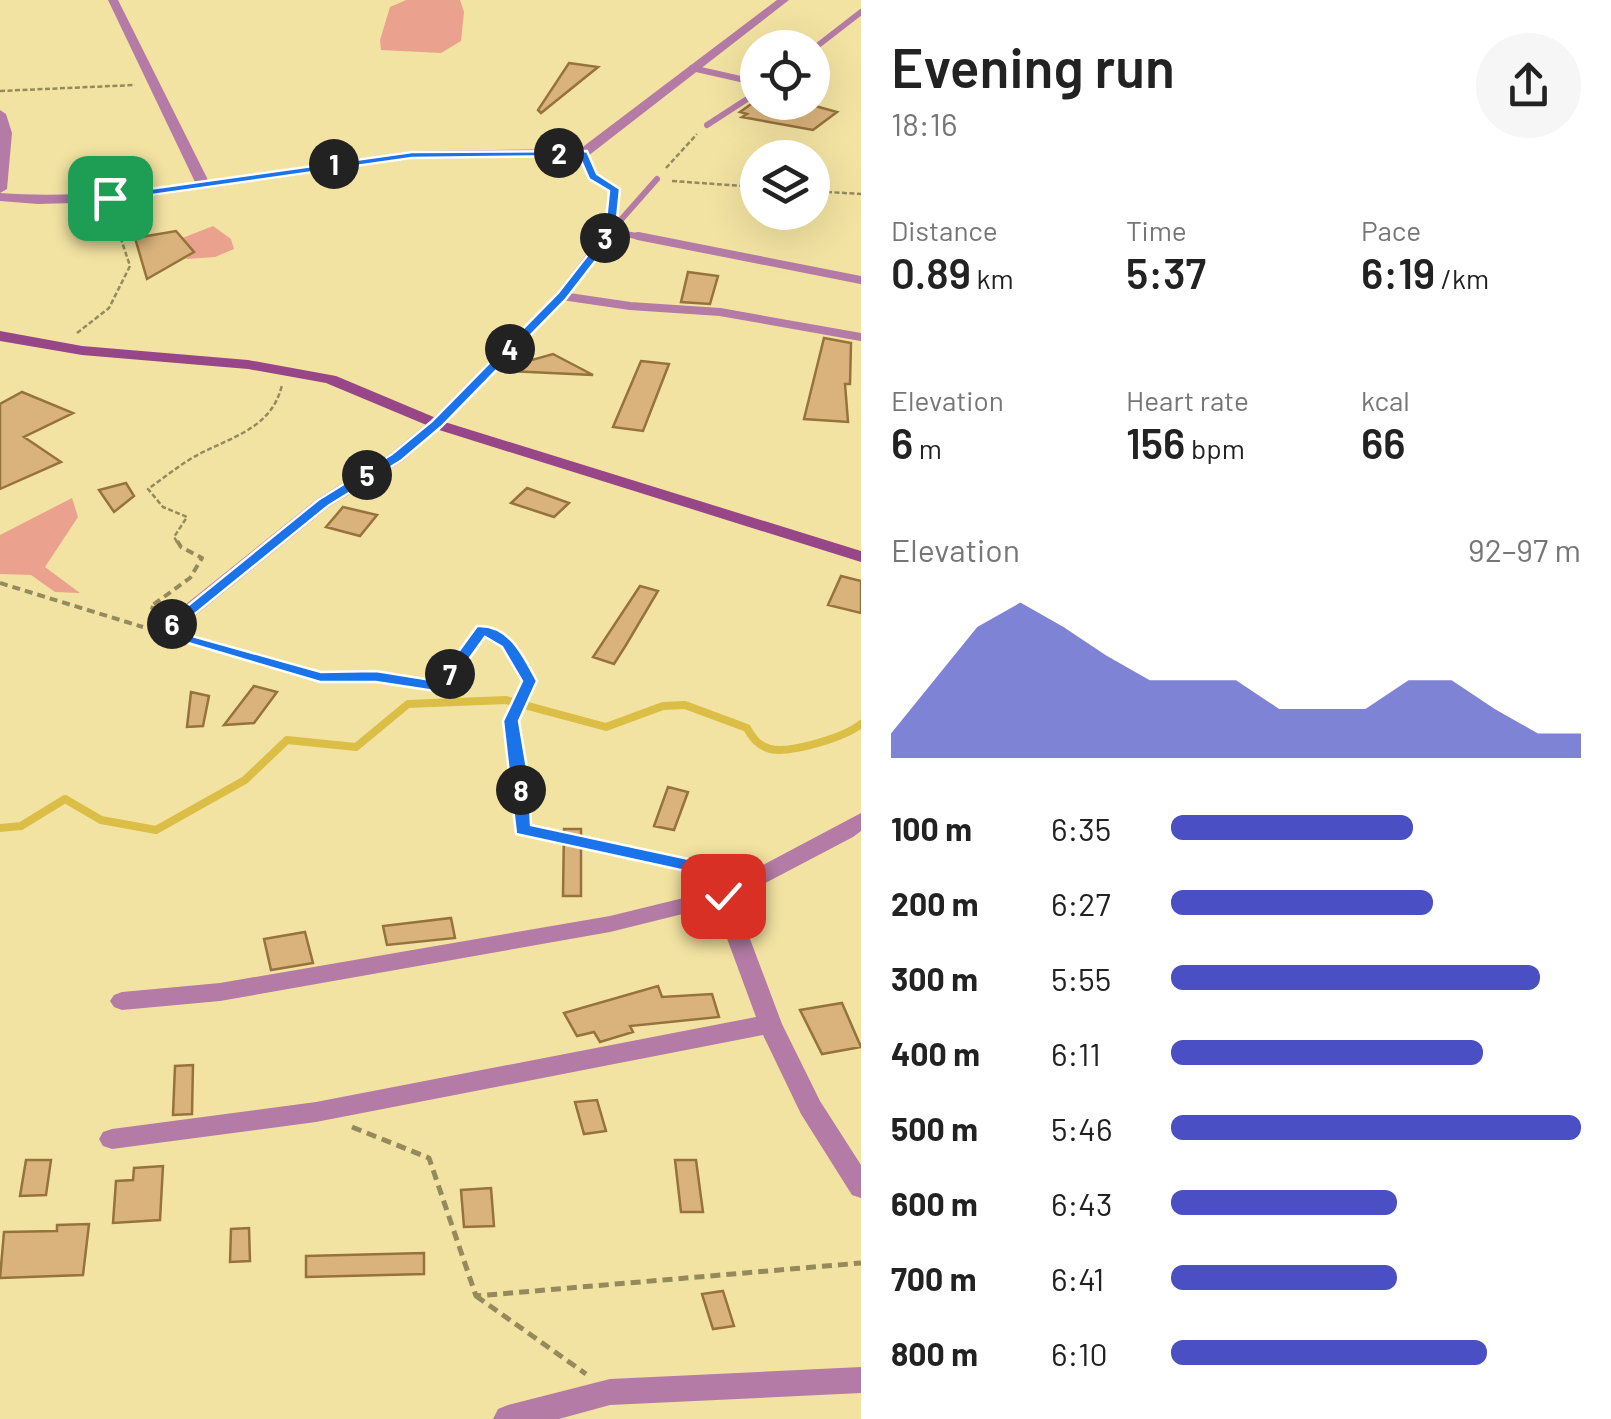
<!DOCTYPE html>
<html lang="en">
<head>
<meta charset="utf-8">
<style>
  body { margin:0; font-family:Barlow,sans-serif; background:#f6f6f6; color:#222; height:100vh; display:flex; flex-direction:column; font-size:38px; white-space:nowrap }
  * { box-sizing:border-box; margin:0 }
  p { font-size:32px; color:#767676 }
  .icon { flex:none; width:55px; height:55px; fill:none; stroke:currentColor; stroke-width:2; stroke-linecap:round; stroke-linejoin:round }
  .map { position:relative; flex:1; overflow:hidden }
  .details { display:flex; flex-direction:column; background:#fff; width:750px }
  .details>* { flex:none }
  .tools { position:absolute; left:740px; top:30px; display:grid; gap:20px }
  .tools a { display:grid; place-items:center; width:90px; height:90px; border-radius:50%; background:#fff; box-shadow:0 10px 40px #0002; font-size:50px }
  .pin { position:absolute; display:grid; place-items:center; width:85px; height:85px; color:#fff; margin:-42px; border-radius:20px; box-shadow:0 5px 15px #0006 }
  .km { position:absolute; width:50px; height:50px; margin:-25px; border-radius:50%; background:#222; color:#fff; font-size:28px; line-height:50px; text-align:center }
  .round { display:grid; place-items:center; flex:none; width:105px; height:105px; border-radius:52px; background:#f6f6f6 }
  .overview { display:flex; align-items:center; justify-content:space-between; height:170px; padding:0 30px }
  h1 { font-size:55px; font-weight:600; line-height:75px }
  .stats { display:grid; grid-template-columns:repeat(3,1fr); gap:15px; height:170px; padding:10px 30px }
  .stats div { display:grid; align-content:center }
  .stats b { font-size:42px; font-weight:600 }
  .stats small { font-size:28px; font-weight:400 }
  .stats p { font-size:28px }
  .chart { height:280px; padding:20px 30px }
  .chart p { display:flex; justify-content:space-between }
  .chart svg { width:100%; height:180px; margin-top:10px; fill:#4a4fc4; opacity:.7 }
  ul { padding:0 30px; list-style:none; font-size:32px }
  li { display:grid; grid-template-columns:160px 120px 1fr; align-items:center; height:75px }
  li i { height:25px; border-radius:12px; background:#4a4fc4 }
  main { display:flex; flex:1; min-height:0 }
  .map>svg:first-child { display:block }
</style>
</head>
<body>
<main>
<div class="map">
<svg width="861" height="1419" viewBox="0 0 861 1419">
  <rect width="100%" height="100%" fill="#f3e3a2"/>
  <path fill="#eaa18d" d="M 460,0 L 464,12 L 461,41 L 441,53 L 381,50 L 380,40 L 390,7 L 406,0 Z
    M 213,226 L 231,239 L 234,249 L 215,257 L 186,259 L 192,253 L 191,249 L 167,244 Z
    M 72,498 L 78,517 L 45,567 L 80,593 L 55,592 L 31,575 L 0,574 L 0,535 Z"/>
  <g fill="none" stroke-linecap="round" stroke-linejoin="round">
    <path stroke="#dbbe45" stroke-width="8" d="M 0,828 L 21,826 L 65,799 L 101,820 L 156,830 L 245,780 L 287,740 L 356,747 L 408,704 L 506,700 L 606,727 L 663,706 L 685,705 L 747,728 C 753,739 758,745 770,749 C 790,754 845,737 861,724"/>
  </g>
  <path fill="#dab37c" stroke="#96723c" stroke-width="2.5" d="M 569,63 L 598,67 L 541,113 L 538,110 Z
    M 754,102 L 801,102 L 837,112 L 813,130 L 742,117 L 747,114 L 740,112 Z
    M 176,231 L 194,252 L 147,279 L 135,238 Z
    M 688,272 L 718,276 L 710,304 L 681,302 Z
    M 824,338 L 851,343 L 850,384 L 845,384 L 848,422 L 804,419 Z
    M 553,354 L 593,375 L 507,371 L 507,367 Z
    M 641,361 L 669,364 L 643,431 L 613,427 Z
    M 22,392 L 73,413 L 24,437 L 61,462 L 0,489 L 0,404 Z
    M 126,483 L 134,496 L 114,512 L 99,490 Z
    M 527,488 L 569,503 L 554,517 L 511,503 Z
    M 343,507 L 377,515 L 360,536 L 326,527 Z
    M 841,576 L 861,581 L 861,613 L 828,605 Z
    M 640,586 L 658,591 L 626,645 L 614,664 L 593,657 Z
    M 254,686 L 277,692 L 254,723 L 224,725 Z
    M 191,692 L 209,696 L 203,726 L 187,727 Z
    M 668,787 L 688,792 L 674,830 L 654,826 Z
    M 564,829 L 581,829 L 581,896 L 563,896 Z
    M 451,918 L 455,938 L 387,945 L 383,926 Z
    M 305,932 L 313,963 L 271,970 L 264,939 Z
    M 658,986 L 662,997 L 712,994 L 719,1017 L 630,1026 L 633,1032 L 600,1042 L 594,1032 L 577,1036 L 564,1013 Z
    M 842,1003 L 861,1047 L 822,1054 L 800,1010 Z
    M 193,1065 L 192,1114 L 173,1115 L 175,1066 Z
    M 597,1100 L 606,1131 L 584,1134 L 575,1102 Z
    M 26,1160 L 51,1160 L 46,1195 L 20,1196 Z
    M 675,1160 L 696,1160 L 703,1212 L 681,1212 Z
    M 163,1166 L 160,1220 L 113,1223 L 116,1181 L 133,1180 L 134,1168 Z
    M 491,1188 L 494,1226 L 464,1227 L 461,1190 Z
    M 89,1224 L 83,1275 L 0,1278 L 4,1232 L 57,1231 L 57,1225 Z
    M 249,1228 L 250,1261 L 230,1262 L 231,1229 Z
    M 424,1253 L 424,1274 L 306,1277 L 306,1256 Z
    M 723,1291 L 734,1326 L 713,1329 L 702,1294 Z"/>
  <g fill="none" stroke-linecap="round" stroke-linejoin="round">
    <path stroke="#958a5c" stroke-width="2.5" stroke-dasharray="5 2.5" stroke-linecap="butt" d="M 0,91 L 135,85
      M 586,167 L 593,177 L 615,189 L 614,203
      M 666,168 L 697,134
      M 672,181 L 758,187
      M 812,191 L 861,194
      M 77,333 L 109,308 L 130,266 L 112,212
      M 177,542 L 174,537 L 187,517 L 163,507 L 148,489 C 165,477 182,463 201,453 C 235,436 272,427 282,385"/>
    <path stroke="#958a5c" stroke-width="4" stroke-dasharray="8 5" stroke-linecap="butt" d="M 0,583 L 143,627
      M 158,610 L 150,607 L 190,578 L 202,558 L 181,547 L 176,539
      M 186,639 L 320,677 L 375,676 L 441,687 L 483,630 L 508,644 L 530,681 L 511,721 L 522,829 L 721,872"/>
    <path stroke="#958a5c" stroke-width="5" stroke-dasharray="10 6" stroke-linecap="butt" d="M 352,1127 L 429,1158 L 476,1296 L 861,1263
      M 476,1296 L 586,1374"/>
    <path stroke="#b37ba5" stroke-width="6" d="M 812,50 L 861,12
      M 692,68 L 758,83
      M 707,125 L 758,92
      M 611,231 L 651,239
      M 611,231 L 657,179"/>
    <path stroke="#b37ba5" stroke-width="8" d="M 638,236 L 861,280
      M 562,296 L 630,306 L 720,312 L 861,337"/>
    <path fill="#b37ba5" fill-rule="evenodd" d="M 108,0 L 118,0 L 208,180 L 412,151 L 580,149 L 777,0 L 789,0 L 588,156 L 412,159 L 110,202 L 38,204 L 0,201 L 0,110 L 6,114 L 12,133 L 7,189 L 0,193 C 67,198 130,191 195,182 Z
      M 606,228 L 618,231 L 567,299 L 442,427 L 403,461 L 329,507 L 169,637 L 155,637 L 152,633 L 155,629 L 317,499 L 391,453 L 430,421 L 557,293 Z
      M 861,813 L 861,831 L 853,837 L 735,899 L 782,1024 L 820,1101 L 861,1165 L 861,1198 L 852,1195 L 801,1114 L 763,1035 L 316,1122 L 112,1149 L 103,1146 L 99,1139 L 103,1132 L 112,1129 L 316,1102 L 756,1017 L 715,906 L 610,932 L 220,1001 L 122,1010 L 114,1007 L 110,1001 L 114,995 L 122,992 L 220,983 L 610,916 L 716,890 Z
      M 861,1367 L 861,1393 L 610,1405 L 559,1419 L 493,1419 L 498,1409 L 508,1405 L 610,1379 Z"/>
    <path fill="#974687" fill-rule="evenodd" d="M 0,331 L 82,346 L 248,360 L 336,376 L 448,423 L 861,551 L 861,562 L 436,429 L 326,383 L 248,369 L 82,355 L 0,341 Z"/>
  </g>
  <path fill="#1a73e8" stroke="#fff" stroke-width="2.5" d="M 587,151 L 597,174 L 620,189 L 617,219 L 624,224 L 566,299 L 441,427 L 402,460 L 328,506 L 174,631 L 321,672 L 376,671 L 437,681 L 477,626 C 510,624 524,657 537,681 L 519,721 L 529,780 L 531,825 L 754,873 L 754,882 L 723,902 L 714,896 L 731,881 L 516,834 L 503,721 L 522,681 L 502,647 L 485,637 L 447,690 L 441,692 L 376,682 L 320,682 L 154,633 L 318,500 L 392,454 L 432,421 L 558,293 L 611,225 L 606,220 L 609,191 L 589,179 L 579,156 L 412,158 L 110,201 L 106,195 L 412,152 Z"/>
</svg>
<div class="tools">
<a><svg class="icon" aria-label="locate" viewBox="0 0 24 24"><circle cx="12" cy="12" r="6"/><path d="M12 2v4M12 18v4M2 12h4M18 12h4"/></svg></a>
<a><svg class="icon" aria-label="layers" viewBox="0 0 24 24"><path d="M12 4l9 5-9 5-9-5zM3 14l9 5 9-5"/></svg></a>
</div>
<div class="pin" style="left:110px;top:198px;background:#1e9e55"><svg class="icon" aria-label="arrive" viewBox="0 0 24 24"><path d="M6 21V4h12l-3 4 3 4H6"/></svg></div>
<div class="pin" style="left:723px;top:896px;background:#d93025"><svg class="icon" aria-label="check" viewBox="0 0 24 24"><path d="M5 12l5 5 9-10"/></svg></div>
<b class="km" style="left:334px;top:164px">1</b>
<b class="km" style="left:559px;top:153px">2</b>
<b class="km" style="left:605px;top:238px">3</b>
<b class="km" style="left:510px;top:349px">4</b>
<b class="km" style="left:367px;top:475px">5</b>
<b class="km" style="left:172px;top:624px">6</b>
<b class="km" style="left:450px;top:674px">7</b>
<b class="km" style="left:521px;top:790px">8</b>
</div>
<section class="details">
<div class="overview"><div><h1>Evening run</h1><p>18:16</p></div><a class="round"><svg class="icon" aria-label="share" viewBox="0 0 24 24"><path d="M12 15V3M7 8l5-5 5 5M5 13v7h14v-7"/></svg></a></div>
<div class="stats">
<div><p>Distance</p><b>0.89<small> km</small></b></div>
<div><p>Time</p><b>5:37</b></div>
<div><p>Pace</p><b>6:19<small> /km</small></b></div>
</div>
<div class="stats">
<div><p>Elevation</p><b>6<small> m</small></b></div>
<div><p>Heart rate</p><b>156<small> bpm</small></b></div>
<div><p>kcal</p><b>66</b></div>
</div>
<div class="chart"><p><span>Elevation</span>92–97 m</p>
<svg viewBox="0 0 160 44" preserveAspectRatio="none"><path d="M0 44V38L10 25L20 12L30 6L40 12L50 19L60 25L70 25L80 25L90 32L100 32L110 32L120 25L130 25L140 32L150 38L160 38V44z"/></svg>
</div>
<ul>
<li><b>100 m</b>6:35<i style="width:59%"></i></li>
<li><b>200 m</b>6:27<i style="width:64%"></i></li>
<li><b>300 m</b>5:55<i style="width:90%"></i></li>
<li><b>400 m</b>6:11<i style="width:76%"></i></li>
<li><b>500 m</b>5:46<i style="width:100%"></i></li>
<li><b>600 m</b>6:43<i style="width:55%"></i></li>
<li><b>700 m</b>6:41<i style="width:55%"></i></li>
<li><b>800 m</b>6:10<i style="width:77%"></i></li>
</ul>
</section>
</main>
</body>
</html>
